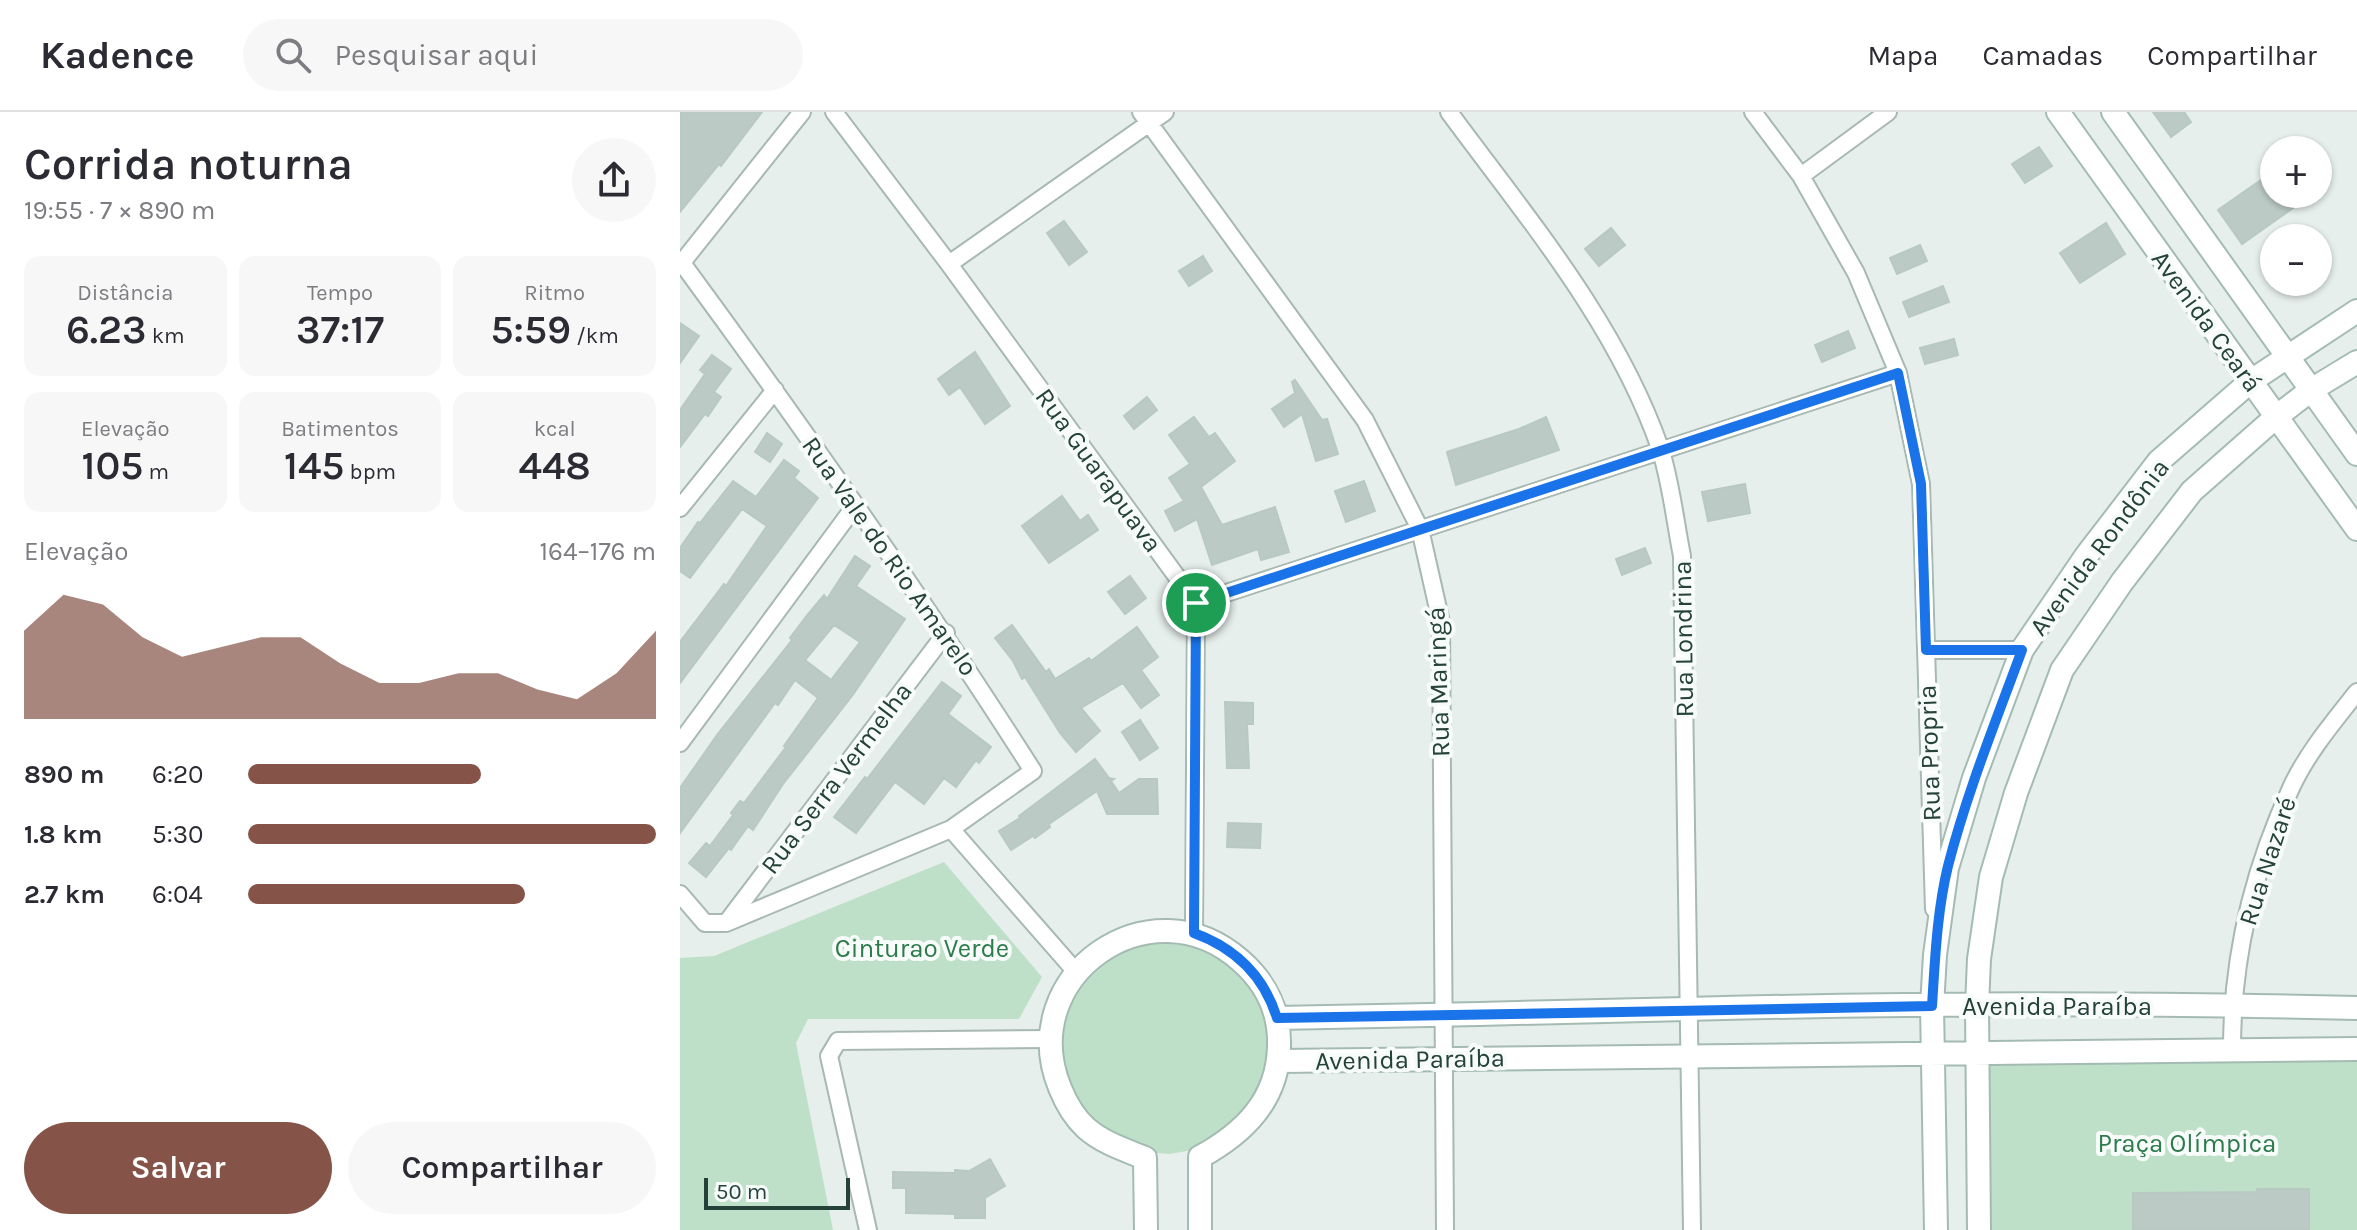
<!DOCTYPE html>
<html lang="pt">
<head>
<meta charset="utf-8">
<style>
  body { margin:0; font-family:Karla,sans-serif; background:#f7f7f7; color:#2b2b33; height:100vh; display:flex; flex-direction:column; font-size:30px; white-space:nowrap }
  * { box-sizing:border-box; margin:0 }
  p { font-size:26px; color:#7c7c81 }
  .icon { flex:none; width:44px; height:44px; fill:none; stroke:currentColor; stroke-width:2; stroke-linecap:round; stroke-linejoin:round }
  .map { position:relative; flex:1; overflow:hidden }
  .details { display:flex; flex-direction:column; background:#fff; width:680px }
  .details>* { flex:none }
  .tools { position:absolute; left:1580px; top:24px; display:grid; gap:16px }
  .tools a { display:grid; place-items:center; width:72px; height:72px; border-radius:50%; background:#fff; box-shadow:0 2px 6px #0004; font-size:40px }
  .scale { position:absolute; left:24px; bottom:20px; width:146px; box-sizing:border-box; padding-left:8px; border:4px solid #24423a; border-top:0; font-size:22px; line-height:28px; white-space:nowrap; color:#24423a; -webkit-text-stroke:6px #f7fbf9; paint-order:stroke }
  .pin { position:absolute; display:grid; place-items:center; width:68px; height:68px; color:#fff; margin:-34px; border:4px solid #fff; border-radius:50%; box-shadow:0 2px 8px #0007 }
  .round { display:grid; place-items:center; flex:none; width:84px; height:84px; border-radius:42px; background:#f7f7f7 }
  .summary { display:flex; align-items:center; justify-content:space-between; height:136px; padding:0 24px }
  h1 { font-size:44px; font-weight:600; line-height:60px }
  .stats { display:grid; grid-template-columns:repeat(3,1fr); gap:12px; height:136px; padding:8px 24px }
  .stats div { display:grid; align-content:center; border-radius:16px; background:#f7f7f7; text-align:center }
  .stats b { font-size:40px; font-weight:600 }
  .stats small { font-size:22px; font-weight:400 }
  .stats p { font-size:22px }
  .chart { height:224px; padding:16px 24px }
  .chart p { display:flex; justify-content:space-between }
  .chart svg { width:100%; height:144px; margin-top:8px; fill:#855347; opacity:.7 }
  .button { display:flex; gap:16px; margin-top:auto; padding:16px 24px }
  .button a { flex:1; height:92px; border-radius:48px; background:#855347; color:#fff; font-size:32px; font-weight:600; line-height:92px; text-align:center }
  .button a+a { background:#f7f7f7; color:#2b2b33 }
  ul { padding:0 24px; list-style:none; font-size:26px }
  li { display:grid; grid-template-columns:128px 96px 1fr; align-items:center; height:60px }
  li i { height:20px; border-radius:10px; background:#855347 }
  header { display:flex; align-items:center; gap:48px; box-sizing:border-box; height:112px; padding:0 40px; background:#fff; border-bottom:2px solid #e1e1e2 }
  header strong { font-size:38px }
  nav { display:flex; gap:44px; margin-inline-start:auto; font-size:28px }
  .search { width:560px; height:72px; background:#f7f7f7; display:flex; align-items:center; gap:20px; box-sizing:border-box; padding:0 28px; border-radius:44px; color:#7c7c81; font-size:30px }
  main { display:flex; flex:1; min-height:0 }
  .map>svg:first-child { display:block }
</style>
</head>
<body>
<header>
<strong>Kadence</strong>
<div class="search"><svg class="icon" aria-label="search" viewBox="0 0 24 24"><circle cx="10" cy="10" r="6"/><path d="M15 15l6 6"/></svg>Pesquisar aqui</div>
<nav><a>Mapa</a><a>Camadas</a><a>Compartilhar</a></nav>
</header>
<main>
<section class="details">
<div class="summary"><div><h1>Corrida noturna</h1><p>19:55 · 7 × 890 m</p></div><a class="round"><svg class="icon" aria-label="share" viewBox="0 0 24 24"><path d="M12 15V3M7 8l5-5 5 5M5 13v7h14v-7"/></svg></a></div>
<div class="stats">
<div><p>Distância</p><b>6.23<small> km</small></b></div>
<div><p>Tempo</p><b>37:17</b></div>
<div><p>Ritmo</p><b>5:59<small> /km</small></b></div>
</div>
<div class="stats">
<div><p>Elevação</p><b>105<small> m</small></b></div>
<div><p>Batimentos</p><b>145<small> bpm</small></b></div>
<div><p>kcal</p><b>448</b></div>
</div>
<div class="chart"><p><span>Elevação</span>164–176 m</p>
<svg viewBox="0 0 160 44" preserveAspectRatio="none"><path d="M0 44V17L10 6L20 9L30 19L40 25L50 22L60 19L70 19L80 27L90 33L100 33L110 30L120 30L130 35L140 38L150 30L160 17V44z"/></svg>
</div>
<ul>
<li><b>890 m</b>6:20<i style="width:57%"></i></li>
<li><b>1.8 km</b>5:30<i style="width:100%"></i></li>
<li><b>2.7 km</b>6:04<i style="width:68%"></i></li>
</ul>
<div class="button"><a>Salvar</a><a>Compartilhar</a></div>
</section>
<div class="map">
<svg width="1677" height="1118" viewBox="0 0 1677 1118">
  <rect width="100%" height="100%" fill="#e6efeb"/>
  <path fill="#bfe0c8" d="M 264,750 L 362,865 L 339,907 L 128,907 L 116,931 L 153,1118 L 0,1118 L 0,846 L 34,844 Z
    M 503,824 L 571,864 L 594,931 L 572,999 L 513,1038 L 489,1042 L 466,1040 L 404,1005 L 377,944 L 387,885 L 426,840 Z
    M 1677,943 L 1677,1118 L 1305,1118 L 1303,952 Z"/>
  <path fill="#bbcac4" stroke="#b8c9c2" stroke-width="2" fill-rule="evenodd" d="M 0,0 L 82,0 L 41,54 L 39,52 L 0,100 Z
    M 1473,0 L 1504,0 L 1511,10 L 1491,25 Z
    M 1359,35 L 1372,54 L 1345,71 L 1332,52 Z
    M 1594,59 L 1594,82 L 1633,82 L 1562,132 L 1538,98 Z
    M 384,109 L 407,140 L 389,153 L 367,121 Z
    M 1426,111 L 1445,142 L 1400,171 L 1380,141 Z
    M 931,116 L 945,133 L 919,154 L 905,137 Z
    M 1240,133 L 1247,149 L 1217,162 L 1210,146 Z
    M 523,144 L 532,159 L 509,174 L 499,159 Z
    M 1263,174 L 1269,190 L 1229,205 L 1223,190 Z
    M 0,211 L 19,224 L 0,251 Z
    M 1168,219 L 1175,236 L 1142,250 L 1135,233 Z
    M 1274,227 L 1278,243 L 1245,252 L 1240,236 Z
    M 295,240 L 330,294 L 305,312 L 280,275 L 269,283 L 258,267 Z
    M 32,243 L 51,257 L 34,280 L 41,285 L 28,304 L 25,302 L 0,335 L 0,298 L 25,262 L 20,258 Z
    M 615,268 L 642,308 L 647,307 L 658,342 L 636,349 L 622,302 L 604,315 L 592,297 L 615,281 L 612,270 Z
    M 467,285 L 477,298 L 454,317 L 444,304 Z
    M 514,305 L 529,325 L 535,321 L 555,349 L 521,375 L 542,413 L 595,395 L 609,440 L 581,448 L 578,437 L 532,453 L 517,407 L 495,419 L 485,399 L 504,389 L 489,366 L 510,352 L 489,323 Z
    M 866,305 L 879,338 L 776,373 L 767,340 L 839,317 Z
    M 87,321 L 102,332 L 90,350 L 75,340 Z
    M 104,348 L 119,359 L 114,366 L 138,386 L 0,571 L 0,530 L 44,472 L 46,474 L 87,414 L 62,397 L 10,466 L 0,459 L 0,436 L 18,410 L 20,411 L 53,369 L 76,385 Z
    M 684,369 L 695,399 L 666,410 L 655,379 Z
    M 1065,372 L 1070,401 L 1028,409 L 1022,380 Z
    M 382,384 L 400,409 L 408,403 L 418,418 L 369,451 L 342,414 Z
    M 965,436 L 971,451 L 942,463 L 936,447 Z
    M 175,444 L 190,454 L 176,474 L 225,507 L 172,584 L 103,672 L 73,718 L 68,714 L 51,738 L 49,736 L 26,765 L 9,751 L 26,731 L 30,734 L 53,703 L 51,701 L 60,689 L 64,691 L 106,635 L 104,634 L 138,586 L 115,568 L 98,593 L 95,591 L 0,721 L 0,676 L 37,623 L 112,528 L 110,526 L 128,502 L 144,483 L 147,487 ZM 154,513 L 180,530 L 151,568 L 125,548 Z
    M 450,464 L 466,486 L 445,502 L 428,480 Z
    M 332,513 L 366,560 L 369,557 L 375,567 L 409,546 L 411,549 L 457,515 L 478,545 L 461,558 L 479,583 L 461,596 L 443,571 L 401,596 L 420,619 L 396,640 L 380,621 L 345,565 L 342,567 L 333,549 L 315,526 Z
    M 262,570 L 281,584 L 268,602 L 311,635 L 299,651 L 296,648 L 276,675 L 264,666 L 244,692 L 215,670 L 176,721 L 154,705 L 185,665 L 187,667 Z
    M 545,590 L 573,591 L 573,612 L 567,612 L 569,656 L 547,656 Z
    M 460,608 L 478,636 L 460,648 L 442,620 Z
    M 415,647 L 429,666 L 434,667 L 431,669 L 439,681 L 459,667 L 477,667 L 478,702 L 427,702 L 417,679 L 369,712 L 370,715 L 355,726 L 353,724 L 331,738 L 319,719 L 340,706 L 339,704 Z
    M 548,711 L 581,712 L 580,736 L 547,735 Z
    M 310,1047 L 325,1074 L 305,1086 L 305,1106 L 275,1106 L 275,1102 L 226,1101 L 226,1076 L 213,1076 L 213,1060 L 275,1061 L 275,1058 L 289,1059 Z
    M 1577,1077 L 1629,1077 L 1629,1118 L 1453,1118 L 1453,1081 L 1577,1080 Z"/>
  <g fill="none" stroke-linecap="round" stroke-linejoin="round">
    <defs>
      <path id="street" d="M 154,0 L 269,152 L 516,491 L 514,821
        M 461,0 L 685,308 L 740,417 L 761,510 L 765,1118
        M 769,0 C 847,106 936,210 980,336 C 991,370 995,409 1002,444 L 1012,1118
        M 1073,0 L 1121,64 L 1176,161 L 1218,261 L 1241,372 L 1254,797
        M 1121,64 L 1208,0
        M 269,152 L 485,0
        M 0,153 L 122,0
        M 0,396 L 95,278
        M 516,491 L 1218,261
        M 1246,538 L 1342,538
        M 0,631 L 175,394
        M 271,717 L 397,861
        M 0,782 L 25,811 L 46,811 L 271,717 L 353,659 C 242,485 124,317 2,151
        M 47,810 L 266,521
        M 1552,937 C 1552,847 1573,758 1611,676 C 1627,641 1654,609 1677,580
        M 188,1118 L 149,944 L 158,929 L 371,927"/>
      <path id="secondary" d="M 1378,0 L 1677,417
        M 1433,0 L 1677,342
        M 597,906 C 734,904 870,900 1007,897 C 1230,891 1454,891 1677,896
        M 599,949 L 1677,937
        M 466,1118 L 465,1046 C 445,1038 423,1031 406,1016 C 394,1005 386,991 380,976 C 334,864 471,768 561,849 C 586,871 600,900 599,934 C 598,988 564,1021 520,1045 L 520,1118
        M 1256,1118 L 1252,894 L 1255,843 L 1267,756 L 1294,666 L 1342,538 L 1406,444 L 1479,349 L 1571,269 L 1677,199
        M 1299,1118 L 1297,894 L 1299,847 L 1311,765 L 1336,681 L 1382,558 L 1442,470 L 1512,379 L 1596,305 L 1631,278 L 1677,250"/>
    </defs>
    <use href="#street" stroke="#a8b8b2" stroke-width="20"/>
    <use href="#secondary" stroke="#a4bbb3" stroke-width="26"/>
    <use href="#street" stroke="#fff" stroke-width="16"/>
    <use href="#secondary" stroke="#fff" stroke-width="22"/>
  </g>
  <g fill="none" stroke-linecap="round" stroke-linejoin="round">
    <defs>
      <path id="route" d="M 1218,261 L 1241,372 L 1246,538 L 1342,538 C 1316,609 1287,680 1268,754 C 1257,799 1255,848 1252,894 C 1034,897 815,904 597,906 C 584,864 555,836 514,821 L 516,491 Z"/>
    </defs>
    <use href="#route" stroke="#fff" stroke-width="16"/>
    <use href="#route" stroke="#1a73e8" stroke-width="10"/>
  </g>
  <g text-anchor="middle" stroke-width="8" stroke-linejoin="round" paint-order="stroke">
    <g font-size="26" fill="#24423a" stroke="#f7fbf9">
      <text transform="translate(1527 209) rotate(54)" y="9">Avenida Ceará</text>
      <text transform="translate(419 358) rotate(54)" y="9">Rua Guarapuava</text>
      <text transform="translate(1419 435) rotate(-53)" y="9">Avenida Rondônia</text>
      <text transform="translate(210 444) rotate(55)" y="9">Rua Vale do Rio Amarelo</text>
      <text transform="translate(1003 527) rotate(-91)" y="9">Rua Londrina</text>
      <text transform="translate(758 570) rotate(-92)" y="9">Rua Maringá</text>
      <text transform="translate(1249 641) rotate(-92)" y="9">Rua Propria</text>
      <text transform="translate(156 666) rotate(-53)" y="9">Rua Serra Vermelha</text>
      <text transform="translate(1587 749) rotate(-72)" y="9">Rua Nazaré</text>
      <text x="1377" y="903">Avenida Paraíba</text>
      <text transform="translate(730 947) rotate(-1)" y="9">Avenida Paraíba</text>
    </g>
    <g font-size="26" fill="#2d7a4b" stroke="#f7fbf9">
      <text x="242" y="845">Cinturao Verde</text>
      <text x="1507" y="1040">Praça Olímpica</text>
    </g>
  </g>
</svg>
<div class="tools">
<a>+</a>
<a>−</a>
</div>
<div class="scale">50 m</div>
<div class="pin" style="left:516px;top:491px;background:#1e9e55"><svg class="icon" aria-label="arrive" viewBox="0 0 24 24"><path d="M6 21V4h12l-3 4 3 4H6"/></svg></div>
</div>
</main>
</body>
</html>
